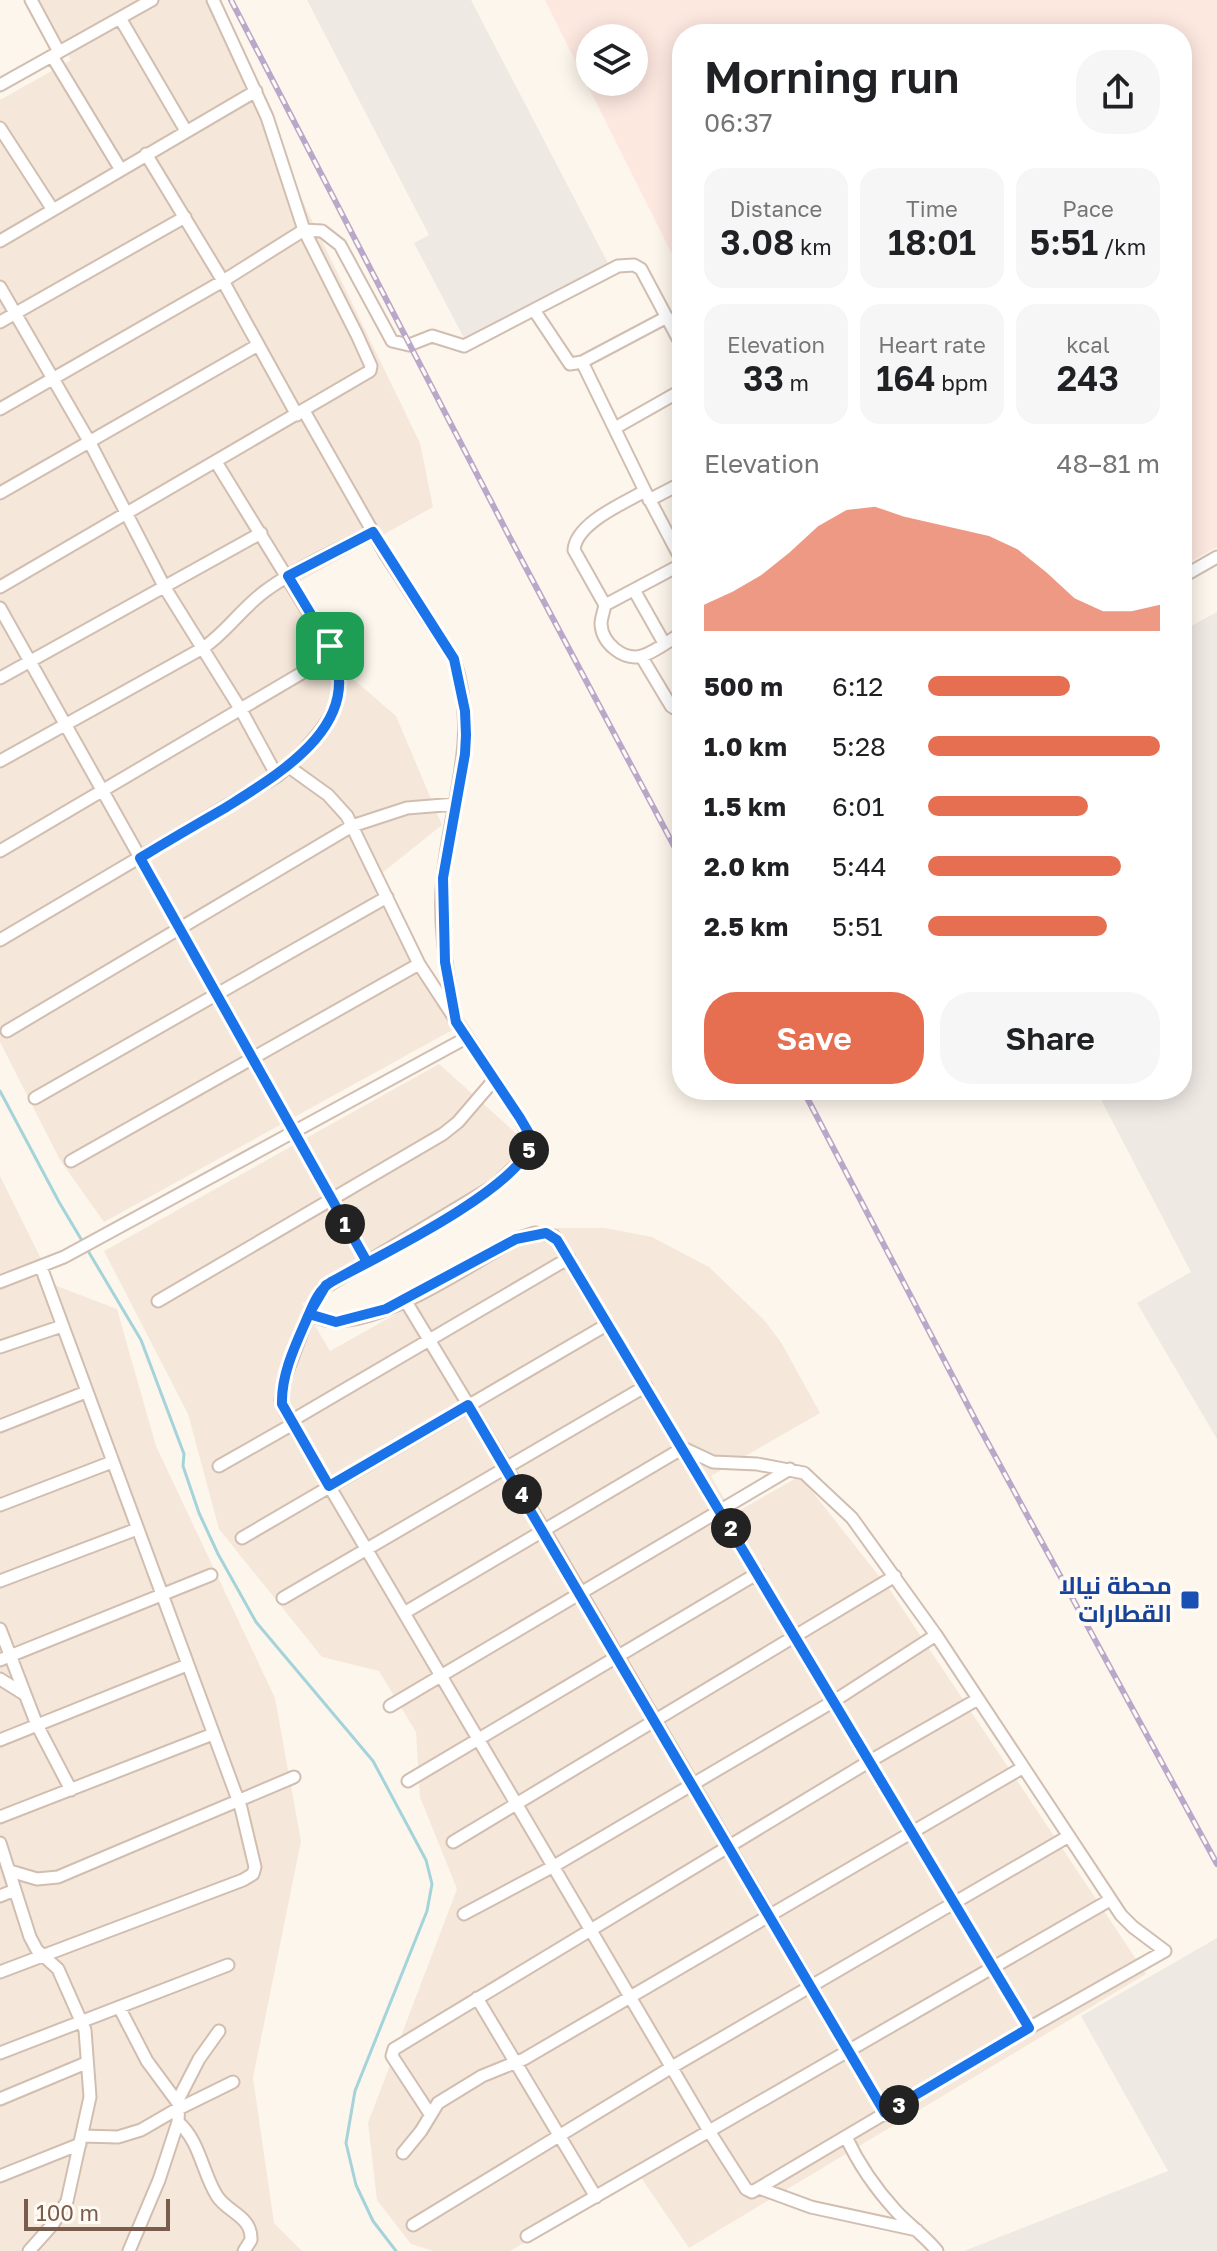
<!DOCTYPE html>
<html lang="en">
<head>
<meta charset="utf-8">
<style>
  body { margin:0; font-family:"Golos Text",Cairo,sans-serif; background:#f6f6f6; color:#202124; height:100vh; display:flex; flex-direction:column; font-size:30px; white-space:nowrap }
  * { box-sizing:border-box; margin:0 }
  p { font-size:26px; color:#757577 }
  .icon { flex:none; width:44px; height:44px; fill:none; stroke:currentColor; stroke-width:2; stroke-linecap:round; stroke-linejoin:round }
  .map { position:relative; flex:1; overflow:hidden }
  .details { position:absolute; left:672px; top:24px; width:520px; height:1076px; display:flex; flex-direction:column; background:#fff; border-radius:32px; box-shadow:0 4px 20px #0003 }
  .details>* { flex:none }
  .controls { position:absolute; left:576px; top:24px; display:grid; gap:16px }
  .controls a { display:grid; place-items:center; width:72px; height:72px; border-radius:50%; background:#fff; box-shadow:0 4px 20px #0003; font-size:40px }
  .scale { position:absolute; left:24px; bottom:20px; width:146px; box-sizing:border-box; padding-left:8px; border:4px solid #7a5c4d; border-top:0; font-size:22px; line-height:28px; white-space:nowrap; color:#7a5c4d; -webkit-text-stroke:6px #fffaf3; paint-order:stroke }
  .pin { position:absolute; display:grid; place-items:center; width:68px; height:68px; color:#fff; margin:-34px; border-radius:16px; box-shadow:0 4px 12px #0006 }
  .km { position:absolute; width:40px; height:40px; margin:-20px; border-radius:50%; background:#222; color:#fff; font-size:22px; line-height:40px; text-align:center }
  .round { display:grid; place-items:center; flex:none; width:84px; height:84px; border-radius:32px; background:#f6f6f6 }
  .headline { display:flex; align-items:center; justify-content:space-between; height:136px; padding:0 32px }
  h1 { font-size:44px; font-weight:600; line-height:60px }
  .stats { display:grid; grid-template-columns:repeat(3,1fr); gap:12px; height:136px; padding:8px 32px }
  .stats div { display:grid; align-content:center; border-radius:20px; background:#f6f6f6; text-align:center }
  .stats b { font-size:34px; font-weight:600 }
  .stats small { font-size:22px; font-weight:400 }
  .stats p { font-size:22px }
  .chart { height:224px; padding:16px 32px }
  .chart p { display:flex; justify-content:space-between }
  .chart svg { width:100%; height:144px; margin-top:8px; fill:#e76f51; opacity:.7 }
  .button { display:flex; gap:16px; margin-top:auto; padding:16px 32px }
  .button a { flex:1; height:92px; border-radius:32px; background:#e76f51; color:#fff; font-size:32px; font-weight:600; line-height:92px; text-align:center }
  .button a+a { background:#f6f6f6; color:#202124 }
  ul { padding:0 32px; list-style:none; font-size:26px }
  li { display:grid; grid-template-columns:128px 96px 1fr; align-items:center; height:60px }
  li i { height:20px; border-radius:10px; background:#e76f51 }
  .map>svg:first-child { display:block }
</style>
</head>
<body>
<div class="map">
<svg width="1217" height="2251" viewBox="0 0 1217 2251">
  <rect width="100%" height="100%" fill="#fdf6ec"/>
  <path fill="#f5e8da" d="M 38,0 L 205,0 L 420,443 L 433,507 L 286,589 L 330,659 L 396,716 L 442,825 L 382,873 L 456,1028 L 104,1222 L 60,1160 L 0,1042 L 0,100 L 71,60 Z
    M 439,1064 L 528,1144 L 493,1190 L 302,1304 L 330,1351 L 550,1228 L 605,1228 L 652,1237 L 709,1267 L 765,1321 L 782,1344 L 820,1413 L 711,1476 L 733,1514 L 800,1476 L 890,1590 L 1146,1974 L 689,2248 L 640,2176 L 510,2251 L 433,2251 L 411,2244 L 377,2200 L 368,2123 L 457,1889 L 420,1797 L 416,1732 L 379,1671 L 322,1657 L 219,1529 L 188,1414 L 104,1251 Z
    M 0,1176 L 54,1285 L 117,1309 L 156,1446 L 275,1698 L 301,1841 L 253,2078 L 274,2223 L 302,2251 L 0,2251 Z"/>
  <path fill="#fde8e0" fill-rule="evenodd" d="M 545,0 L 1217,0 L 1217,547 L 1182,566 L 1182,34 L 682,34 L 682,274 ZM 590,38 L 634,38 L 634,82 L 590,82 Z"/>
  <path fill="#efe9e4" d="M 307,0 L 471,0 L 609,265 L 465,340 L 414,243 L 429,235 Z
    M 1217,612 L 1217,1439 L 1137,1303 L 1191,1272 L 1096,1090 L 1182,1090 L 1182,631 Z
    M 1217,1938 L 1217,2251 L 964,2251 L 1168,2171 L 1081,2016 Z"/>
  <g fill="none" stroke-linecap="round" stroke-linejoin="round">
    <path stroke="#a5d3da" stroke-width="3" d="M 0,1091 L 59,1202 L 141,1340 L 184,1454 L 183,1466 L 199,1513 L 218,1554 L 256,1622 L 373,1761 L 426,1860 L 432,1884 L 427,1911 L 355,2091 L 346,2143 L 356,2185 L 373,2221 L 396,2251"/>
    <defs>
      <path id="minor" d="M 31,0 L 59,52
        M 120,18 L 186,131
        M 52,56 L 121,170
        M 0,85 L 152,0
        M 0,128 L 53,210
        M 146,154 L 223,281 L 297,415
        M 0,241 L 256,91
        M 0,287 L 89,441 L 165,588 L 241,710 L 277,776
        M 534,310 L 570,364 L 582,362 L 667,317
        M 0,322 L 185,217
        M 582,362 L 645,491 L 682,561
        M 0,409 L 223,281 L 304,230 L 322,231 L 340,245 L 392,341 L 409,345 L 432,336 L 464,346 L 618,266 L 634,265 L 641,269 L 682,346
        M 304,411 L 386,555 L 454,659 C 480,736 451,801 443,877 C 438,924 447,971 455,1018
        M 615,428 L 682,390
        M 645,491 C 624,503 576,523 574,550 L 605,605 C 604,611 601,618 601,624 C 602,643 623,661 642,656 C 655,652 670,640 682,633
        M 0,493 L 258,345
        M 649,500 L 682,483
        M 1182,577 L 1217,557
        M 0,587 L 370,371 L 371,366 L 357,335 L 304,230 L 267,117 L 213,0
        M 634,590 L 664,643
        M 605,605 L 682,564
        M 0,608 L 367,1262
        M 641,656 L 671,706 L 682,713
        M 0,678 L 261,533
        M 0,761 L 203,648 C 228,631 243,606 268,589 C 300,566 338,550 373,532
        M 289,767 L 328,795 L 347,816 L 419,964 L 520,1118 L 531,1141 L 523,1159 L 494,1186 L 322,1289 L 311,1308 L 285,1377 L 281,1400 L 285,1411 L 709,2131 L 746,2189 L 752,2192 L 759,2188 L 1029,2028 L 1165,1951 L 1133,1927 L 1121,1915 L 936,1635 L 852,1518 L 804,1473 L 757,1464 L 713,1462 L 683,1448 L 404,1613
        M 0,851 L 334,654
        M 0,940 L 277,776 C 291,765 301,754 313,740 C 338,710 345,693 334,654 L 216,462
        M 7,1031 L 352,826 L 407,808 L 456,804
        M 35,1098 L 387,897
        M 71,1161 L 419,964
        M 0,1282 L 64,1257 L 466,1038
        M 405,1300 L 544,1530 L 885,2113
        M 158,1301 L 443,1134 L 458,1122 L 494,1080
        M 309,1314 C 319,1318 328,1322 339,1321 C 392,1319 470,1265 516,1239 L 535,1233 L 554,1236 L 1029,2028
        M 0,1347 L 62,1326
        M 291,1421 L 569,1258
        M 0,1426 L 86,1392
        M 219,1466 L 293,1424
        M 0,1505 L 112,1462
        M 242,1538 L 608,1324
        M 0,1581 L 137,1529
        M 283,1598 L 646,1386
        M 0,1629 L 37,1725 L 71,1790
        M 0,1660 L 211,1575
        M 0,1679 L 24,1694
        M 390,1706 L 790,1469
        M 0,1740 L 187,1665
        M 408,1781 L 758,1573
        M 0,1817 L 213,1734
        M 453,1842 L 895,1576
        M 0,1843 L 30,1937 L 37,1950 L 58,1969 L 85,2030 L 90,2097 L 67,2201 L 53,2224 L 29,2251
        M 10,1871 L 37,1879 L 58,1877 L 294,1777
        M 0,1896 L 15,1890
        M 464,1914 L 554,1866 L 834,1701 L 936,1635
        M 0,1972 L 243,1880 L 253,1874 L 255,1867 L 241,1808 L 41,1267
        M 477,1998 L 596,2197
        M 119,2007 L 147,2061 L 178,2103
        M 0,2053 L 228,1965
        M 0,2099 L 86,2063
        M 430,2114 L 392,2056 L 394,2049 L 870,1761 L 978,1699
        M 178,2122 C 200,2141 202,2172 217,2196 C 228,2213 252,2216 251,2240 L 244,2251
        M 82,2136 L 118,2137 L 141,2130 L 172,2112 L 233,2082
        M 846,2137 C 859,2165 875,2188 896,2211 C 909,2225 925,2236 937,2251
        M 403,2153 L 421,2131 L 438,2103 L 482,2076 L 524,2059 L 1022,1768
        M 0,2176 L 80,2144
        M 759,2188 L 811,2207 L 917,2230
        M 413,2225 L 672,2067 L 1069,1836
        M 527,2236 L 1110,1900
        M 129,2251 L 159,2180 L 178,2122 L 179,2098 L 199,2059 L 219,2031"/>
    </defs>
    <use href="#minor" stroke="#d1beb0" stroke-width="15"/>
    <use href="#minor" stroke="#fff" stroke-width="11"/>
    <defs>
      <path id="rail" d="M 231,0 L 510,538 L 682,861
        M 803,1090 L 977,1423 L 1217,1864"/>
    </defs>
    <use href="#rail" stroke="#b9a8c9" stroke-width="6"/>
    <use href="#rail" stroke="#fffaf3" stroke-width="3" stroke-dasharray="9" stroke-linecap="butt"/>
  </g>
  <g fill="none" stroke-linecap="round" stroke-linejoin="round">
    <defs>
      <path id="route" d="M 330,646 C 368,723 279,774 225,808 C 197,824 168,841 140,858 L 367,1262 L 326,1285 L 309,1314 L 336,1322 L 386,1309 L 516,1239 L 546,1233 L 557,1240 L 1029,2028 L 885,2113 L 468,1405 L 329,1486 L 282,1404 C 281,1373 297,1342 309,1314 C 314,1302 320,1289 331,1282 C 379,1256 510,1193 531,1146 L 530,1135 L 520,1118 L 456,1022 L 445,962 L 443,878 L 465,754 L 466,735 L 465,711 L 454,659 L 373,532 L 288,576 L 330,646"/>
    </defs>
    <use href="#route" stroke="#fff" stroke-width="16"/>
    <use href="#route" stroke="#1a73e8" stroke-width="10"/>
  </g>
  <rect fill="#1a4fb4" stroke="#fffaf3" stroke-width="3" x="1180" y="1590" width="20" height="20" rx="4"/>
  <g text-anchor="middle" stroke-width="8" stroke-linejoin="round" paint-order="stroke">
    <g font-size="24" font-weight="bold" fill="#164399" stroke="#fffaf3" text-anchor="end">
      <text x="1172" y="1594">محطة نيالا<tspan x="1172" dy="28">القطارات</tspan></text>
    </g>
  </g>
</svg>
<div class="controls">
<a><svg class="icon" aria-label="layers" viewBox="0 0 24 24"><path d="M12 4l9 5-9 5-9-5zM3 14l9 5 9-5"/></svg></a>
</div>
<div class="scale">100 m</div>
<div class="pin" style="left:330px;top:646px;background:#1e9e55"><svg class="icon" aria-label="arrive" viewBox="0 0 24 24"><path d="M6 21V4h12l-3 4 3 4H6"/></svg></div>
<b class="km" style="left:345px;top:1224px">1</b>
<b class="km" style="left:731px;top:1528px">2</b>
<b class="km" style="left:899px;top:2105px">3</b>
<b class="km" style="left:522px;top:1494px">4</b>
<b class="km" style="left:529px;top:1150px">5</b>
<section class="details">
<div class="headline"><div><h1>Morning run</h1><p>06:37</p></div><a class="round"><svg class="icon" aria-label="share" viewBox="0 0 24 24"><path d="M12 15V3M7 8l5-5 5 5M5 13v7h14v-7"/></svg></a></div>
<div class="stats">
<div><p>Distance</p><b>3.08<small> km</small></b></div>
<div><p>Time</p><b>18:01</b></div>
<div><p>Pace</p><b>5:51<small> /km</small></b></div>
</div>
<div class="stats">
<div><p>Elevation</p><b>33<small> m</small></b></div>
<div><p>Heart rate</p><b>164<small> bpm</small></b></div>
<div><p>kcal</p><b>243</b></div>
</div>
<div class="chart"><p><span>Elevation</span>48–81 m</p>
<svg viewBox="0 0 160 44" preserveAspectRatio="none"><path d="M0 44V36L10 32L20 27L30 20L40 12L50 7L60 6L70 9L80 11L90 13L100 15L110 19L120 26L130 34L140 38L150 38L160 36V44z"/></svg>
</div>
<ul>
<li><b>500 m</b>6:12<i style="width:61%"></i></li>
<li><b>1.0 km</b>5:28<i style="width:100%"></i></li>
<li><b>1.5 km</b>6:01<i style="width:69%"></i></li>
<li><b>2.0 km</b>5:44<i style="width:83%"></i></li>
<li><b>2.5 km</b>5:51<i style="width:77%"></i></li>
</ul>
<div class="button"><a>Save</a><a>Share</a></div>
</section>
</div>
</body>
</html>
